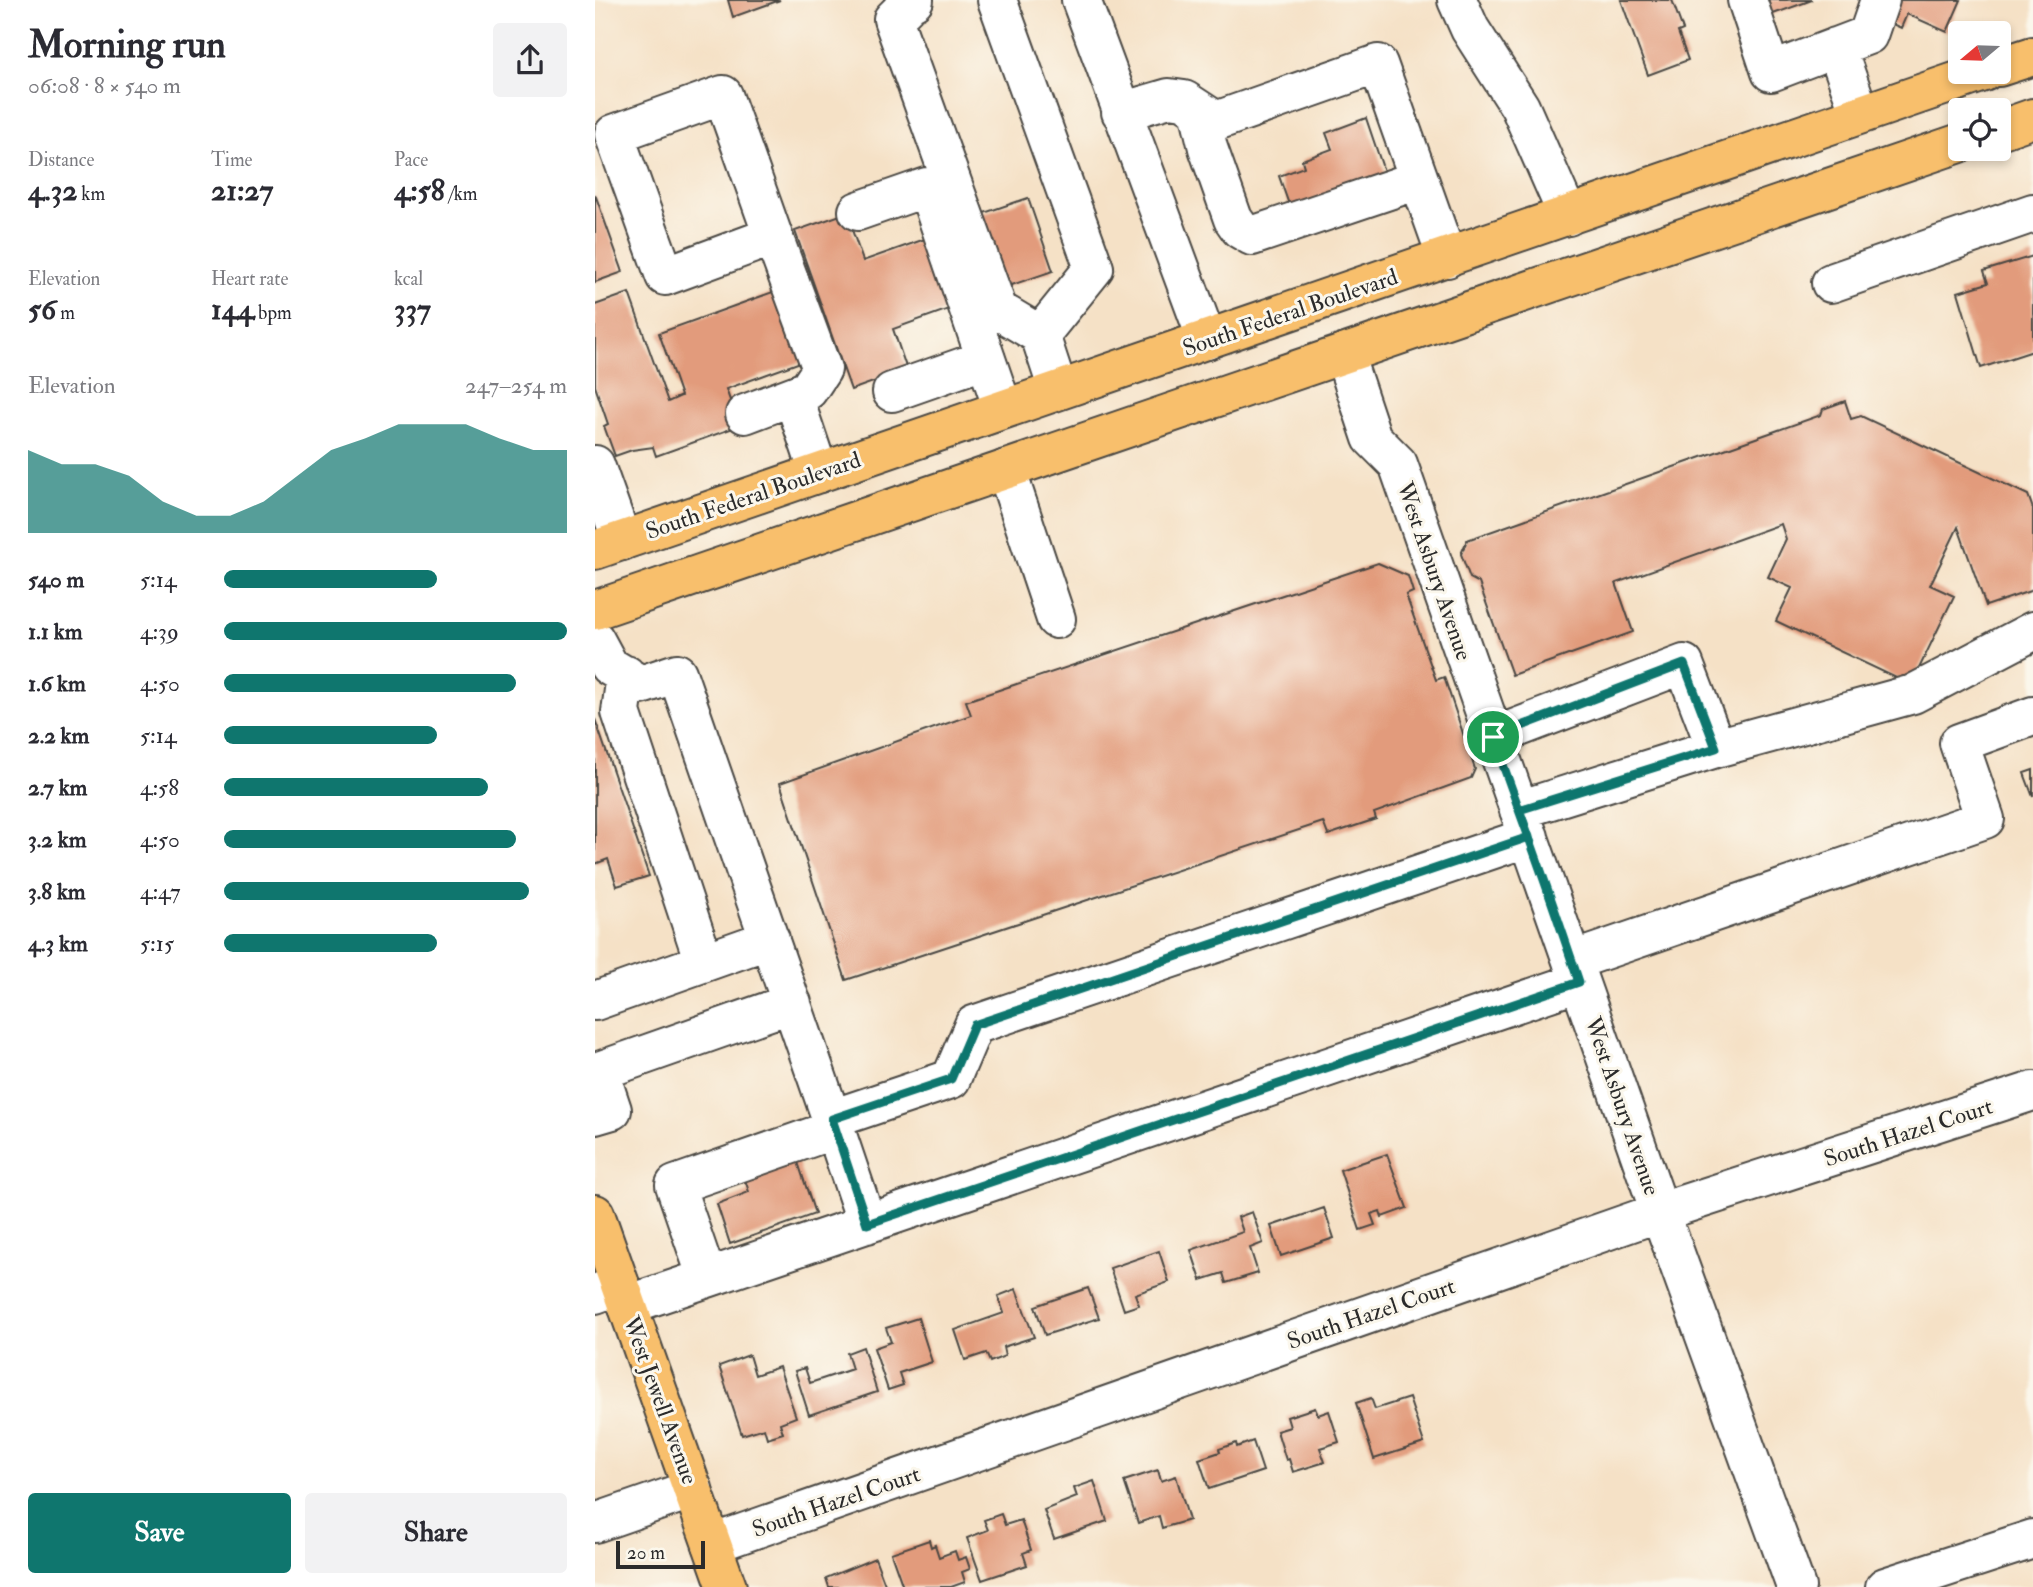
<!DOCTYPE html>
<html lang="en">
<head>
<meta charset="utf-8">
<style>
  body { margin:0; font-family:"IM FELL Double Pica",serif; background:#f2f2f3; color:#2b2b33; height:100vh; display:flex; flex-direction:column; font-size:26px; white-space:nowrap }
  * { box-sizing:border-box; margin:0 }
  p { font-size:23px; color:#7c7c81 }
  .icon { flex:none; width:38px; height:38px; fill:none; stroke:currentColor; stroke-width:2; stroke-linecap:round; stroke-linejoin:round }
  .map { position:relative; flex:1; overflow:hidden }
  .sheet { display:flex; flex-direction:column; background:#fff; width:595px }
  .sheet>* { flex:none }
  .needle { width:46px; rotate:251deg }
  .buttons { position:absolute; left:1353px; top:21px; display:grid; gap:14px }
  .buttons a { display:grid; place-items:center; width:63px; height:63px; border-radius:7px; background:#fff; box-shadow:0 4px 10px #0003; font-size:35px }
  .scale { position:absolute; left:21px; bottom:18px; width:89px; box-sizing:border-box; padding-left:7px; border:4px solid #2b2b2b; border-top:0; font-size:19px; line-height:24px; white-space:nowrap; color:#2b2b2b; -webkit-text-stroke:5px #fbf7ec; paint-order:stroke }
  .pin { position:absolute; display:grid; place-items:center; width:60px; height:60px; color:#fff; margin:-30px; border:4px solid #fff; border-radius:50%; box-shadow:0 2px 7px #0007 }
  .round { display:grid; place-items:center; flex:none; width:74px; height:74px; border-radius:7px; background:#f2f2f3 }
  .headline { display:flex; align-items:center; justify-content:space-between; height:119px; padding:0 28px }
  h1 { font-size:38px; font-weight:700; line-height:52px }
  .figures { display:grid; grid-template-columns:repeat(3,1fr); gap:10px; height:119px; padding:7px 28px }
  .figures div { display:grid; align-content:center }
  .figures b { font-size:30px; font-weight:700 }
  .figures small { font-size:19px; font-weight:400 }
  .figures p { font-size:19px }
  .chart { height:196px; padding:14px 28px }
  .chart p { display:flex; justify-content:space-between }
  .chart svg { width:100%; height:126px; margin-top:7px; fill:#0f766e; opacity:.7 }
  .button { display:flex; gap:14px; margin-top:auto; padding:14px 28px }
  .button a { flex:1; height:80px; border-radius:7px; background:#0f766e; color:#fff; font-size:28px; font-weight:700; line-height:80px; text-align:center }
  .button a+a { background:#f2f2f3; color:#2b2b33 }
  ul { padding:0 28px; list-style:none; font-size:23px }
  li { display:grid; grid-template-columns:112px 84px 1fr; align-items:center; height:52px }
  li i { height:18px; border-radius:9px; background:#0f766e }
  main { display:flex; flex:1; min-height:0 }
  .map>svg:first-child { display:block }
</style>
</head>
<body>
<main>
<section class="sheet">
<div class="headline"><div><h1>Morning run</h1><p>06:08 · 8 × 540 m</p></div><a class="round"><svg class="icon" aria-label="share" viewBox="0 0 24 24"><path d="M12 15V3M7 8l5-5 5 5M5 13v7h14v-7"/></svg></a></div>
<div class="figures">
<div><p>Distance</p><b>4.32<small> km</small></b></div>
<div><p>Time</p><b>21:27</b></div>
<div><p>Pace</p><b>4:58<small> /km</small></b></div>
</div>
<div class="figures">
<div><p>Elevation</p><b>56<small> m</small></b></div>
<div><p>Heart rate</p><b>144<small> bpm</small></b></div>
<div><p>kcal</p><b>337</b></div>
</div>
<div class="chart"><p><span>Elevation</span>247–254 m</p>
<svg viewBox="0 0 160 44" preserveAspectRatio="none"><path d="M0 44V15L10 20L20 20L30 24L40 33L50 38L60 38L70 33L80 24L90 15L100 11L110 6L120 6L130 6L140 11L150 15L160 15V44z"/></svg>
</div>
<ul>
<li><b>540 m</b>5:14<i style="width:62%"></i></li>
<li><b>1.1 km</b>4:39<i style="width:100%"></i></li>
<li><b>1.6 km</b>4:50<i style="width:85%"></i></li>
<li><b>2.2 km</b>5:14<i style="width:62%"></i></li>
<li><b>2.7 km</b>4:58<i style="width:77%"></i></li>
<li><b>3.2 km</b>4:50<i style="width:85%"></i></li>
<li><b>3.8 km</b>4:47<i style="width:89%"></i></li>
<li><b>4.3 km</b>5:15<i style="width:62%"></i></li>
</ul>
<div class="button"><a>Save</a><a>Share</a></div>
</section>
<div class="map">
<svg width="1438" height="1587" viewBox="0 0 1438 1587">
  <rect width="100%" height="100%" fill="#fbf7ec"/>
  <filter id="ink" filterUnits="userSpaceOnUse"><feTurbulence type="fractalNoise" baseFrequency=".0143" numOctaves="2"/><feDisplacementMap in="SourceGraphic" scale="14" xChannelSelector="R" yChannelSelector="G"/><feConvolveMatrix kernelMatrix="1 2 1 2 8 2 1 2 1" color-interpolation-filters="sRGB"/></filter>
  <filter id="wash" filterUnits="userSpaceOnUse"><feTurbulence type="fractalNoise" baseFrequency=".00686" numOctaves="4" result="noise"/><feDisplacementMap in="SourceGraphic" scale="28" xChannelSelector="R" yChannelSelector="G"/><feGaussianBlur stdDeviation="1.57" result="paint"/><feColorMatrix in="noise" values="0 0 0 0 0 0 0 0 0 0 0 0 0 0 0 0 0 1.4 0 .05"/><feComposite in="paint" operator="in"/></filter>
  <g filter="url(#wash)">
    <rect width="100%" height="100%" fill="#f5e1c6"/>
    <g id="blocks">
      <path fill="#e29b7b" d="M 133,0 L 185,0 L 138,17 Z
        M 1026,0 L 1077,0 L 1088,30 L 1083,32 L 1093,60 L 1053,75 Z
        M 1164,0 L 1217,0 L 1170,17 Z
        M 1284,0 L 1366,0 L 1352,32 L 1312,14 L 1306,28 L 1277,15 Z
        M 771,118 L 793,183 L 697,213 L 684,176 L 709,167 L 707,160 L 737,149 L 731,133 Z
        M 0,194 L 28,272 L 0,282 Z
        M 433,198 L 458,271 L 408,288 L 383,215 Z
        M 251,213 L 268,261 L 344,234 L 368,304 L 298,329 L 312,370 L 256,390 L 200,231 Z
        M 1438,256 L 1438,351 L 1386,368 L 1363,292 L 1393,283 L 1389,271 Z
        M 189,288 L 214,359 L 131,389 L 144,426 L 61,456 L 58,447 L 37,450 L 20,456 L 9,426 L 13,424 L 0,386 L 0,305 L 34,293 L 73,402 L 86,396 L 64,333 Z
        M 1250,401 L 1256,419 L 1266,416 L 1433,495 L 1438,509 L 1438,590 L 1391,606 L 1363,527 L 1335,585 L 1359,596 L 1316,685 L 1181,621 L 1197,588 L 1173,577 L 1191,539 L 1186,524 L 1021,583 L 1038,632 L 917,675 L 884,583 L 875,578 L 866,554 L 872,540 L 1226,415 L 1228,409 Z
        M 783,563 L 813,576 L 818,592 L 811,595 L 841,680 L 849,677 L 880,769 L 876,778 L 779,813 L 781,819 L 733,835 L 728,822 L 251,980 L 185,783 L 376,715 L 371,701 Z
        M 0,719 L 54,876 L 22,886 L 13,859 L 0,864 Z
        M 1438,770 L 1438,797 L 1429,773 Z
        M 200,1153 L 220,1214 L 135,1244 L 122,1204 L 154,1192 L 147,1170 Z
        M 792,1154 L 812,1208 L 787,1217 L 785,1211 L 776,1214 L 780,1225 L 765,1230 L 745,1170 Z
        M 729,1208 L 739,1238 L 686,1256 L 676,1226 Z
        M 657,1212 L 668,1243 L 655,1248 L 663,1273 L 631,1283 L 628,1273 L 606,1280 L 596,1250 L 648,1232 L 643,1217 Z
        M 564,1251 L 574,1282 L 540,1294 L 544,1305 L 529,1310 L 515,1268 Z
        M 493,1288 L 504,1318 L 450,1335 L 440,1306 Z
        M 421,1289 L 439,1337 L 408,1347 L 410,1356 L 395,1362 L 391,1353 L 370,1360 L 360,1330 L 409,1313 L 403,1296 Z
        M 323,1318 L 337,1362 L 304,1373 L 308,1385 L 293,1390 L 279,1348 L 296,1342 L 291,1328 Z
        M 268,1347 L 282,1392 L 214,1415 L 200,1371 L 210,1368 L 215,1383 L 257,1369 L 252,1353 Z
        M 154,1355 L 160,1375 L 184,1367 L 201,1417 L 185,1423 L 188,1433 L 172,1438 L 169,1428 L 147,1435 L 124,1366 Z
        M 776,1398 L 780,1409 L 814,1398 L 829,1443 L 779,1459 L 761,1403 Z
        M 720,1408 L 723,1415 L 734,1411 L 744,1442 L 725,1448 L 730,1462 L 698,1472 L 694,1459 L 691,1460 L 682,1431 L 695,1427 L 692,1417 Z
        M 658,1441 L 668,1471 L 614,1489 L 604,1459 L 625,1452 L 624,1449 L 641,1443 L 642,1447 Z
        M 563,1470 L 566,1481 L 581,1476 L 594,1520 L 567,1528 L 564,1516 L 543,1523 L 529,1481 Z
        M 499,1481 L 512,1521 L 459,1539 L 449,1510 L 482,1497 L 479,1488 Z
        M 406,1514 L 410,1525 L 426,1520 L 436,1550 L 428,1553 L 432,1565 L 387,1580 L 372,1538 L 393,1530 L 389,1520 Z
        M 334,1540 L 336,1547 L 340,1545 L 344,1557 L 360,1551 L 363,1560 L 371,1557 L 375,1569 L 367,1572 L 370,1582 L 356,1587 L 308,1587 L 296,1553 Z
        M 280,1558 L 291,1587 L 234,1587 L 231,1578 Z"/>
    </g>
  </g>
  <g filter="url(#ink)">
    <use href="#blocks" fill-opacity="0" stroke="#494642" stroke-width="2"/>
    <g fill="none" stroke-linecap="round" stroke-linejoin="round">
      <defs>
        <path id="minor" d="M 319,0 L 315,2 L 298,19 L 403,310 L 445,335
          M 402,0 L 499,268 L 445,335 L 463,390
          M 486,0 L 612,340
          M 862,0 L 875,29 L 925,107 L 973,216
          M 1152,0 L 1176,72 L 1273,35 L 1285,0
          M 1241,47 L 1265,114
          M 604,110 L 613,148 L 638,219 L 645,229 L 657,236 L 823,180
          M 526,112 L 574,98 L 589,100 L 621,121 L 783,64 L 852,258
          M 263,211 L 332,187 L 408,409
          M 1236,283 L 1438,213
          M 749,354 L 777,438 L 803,464 L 1065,1212 L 1201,1587
          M 297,392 L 391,359
          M 198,396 L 224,473
          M 150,414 L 213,390 L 227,369 L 178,236 L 70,276 L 19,134 L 128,95 L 178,236
          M 0,465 L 27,541
          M 411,469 L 461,619
          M 0,640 L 14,666 L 46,685 L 82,673 L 240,1129 L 80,1185 L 112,1278 L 32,1305
          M 31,675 L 26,712 L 109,962
          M 898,737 L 1089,664 L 1121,748 L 1318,694 L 1438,631
          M 924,810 L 1121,748
          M 977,961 L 1390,819 L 1364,743 L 1438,716
          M 0,1001 L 175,939
          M 0,1115 L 17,1110 L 4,1071 L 197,1003
          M 237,1119 L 356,1079 L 379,1025 L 934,837
          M 240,1129 L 272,1224
          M 112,1278 L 984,982
          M 0,1294 L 25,1285
          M 0,1523 L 98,1489
          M 117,1544 L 1065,1212 L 1438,1091
          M 1290,1587 L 1438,1539"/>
        <path id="major" d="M 1404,67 L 1438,56
          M 1404,130 L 1438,118
          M 0,550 L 1389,72
          M 0,610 L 1365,143
          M 0,1214 L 132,1587"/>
      </defs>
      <use href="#minor" stroke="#494642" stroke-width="42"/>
      <use href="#major" stroke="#494642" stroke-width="42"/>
      <use href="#minor" stroke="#fff" stroke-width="38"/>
      <use href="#major" stroke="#f8bf6c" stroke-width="38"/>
    </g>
  </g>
  <g fill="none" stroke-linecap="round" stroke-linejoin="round" filter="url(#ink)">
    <defs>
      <path id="route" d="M 898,737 L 934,837 L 379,1025 L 356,1079 L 237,1119 L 272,1224 L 984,982 C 965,925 945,867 924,810 L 1121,748 L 1089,664 L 898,737"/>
    </defs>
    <use href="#route" stroke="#fff" stroke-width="14"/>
    <use href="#route" stroke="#0f766e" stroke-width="9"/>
  </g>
  <g text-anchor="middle" stroke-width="6" stroke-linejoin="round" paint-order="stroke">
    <g font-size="23" fill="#2b2b2b" stroke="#fbf7ec">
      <text transform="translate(695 312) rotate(-19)" y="8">South Federal Boulevard</text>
      <text transform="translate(158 495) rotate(-19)" y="8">South Federal Boulevard</text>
      <text transform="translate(840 571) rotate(71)" y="8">West Asbury Avenue</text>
      <text transform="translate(1028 1106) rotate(71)" y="8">West Asbury Avenue</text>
      <text transform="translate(1313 1132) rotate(-18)" y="8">South Hazel Court</text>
      <text transform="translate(776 1313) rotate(-19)" y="8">South Hazel Court</text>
      <text transform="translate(66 1400) rotate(70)" y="8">West Jewell Avenue</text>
      <text transform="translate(241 1501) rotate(-19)" y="8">South Hazel Court</text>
    </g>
  </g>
</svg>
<div class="buttons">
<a><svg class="needle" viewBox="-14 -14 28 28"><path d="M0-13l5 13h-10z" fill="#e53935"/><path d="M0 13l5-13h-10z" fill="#7c7c81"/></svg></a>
<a><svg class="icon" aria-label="locate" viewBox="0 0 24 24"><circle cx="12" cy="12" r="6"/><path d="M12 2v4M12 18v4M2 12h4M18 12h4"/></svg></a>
</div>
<div class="scale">20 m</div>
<div class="pin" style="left:898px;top:737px;background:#1e9e55"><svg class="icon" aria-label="arrive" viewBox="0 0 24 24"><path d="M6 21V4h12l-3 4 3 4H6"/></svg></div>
</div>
</main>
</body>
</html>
